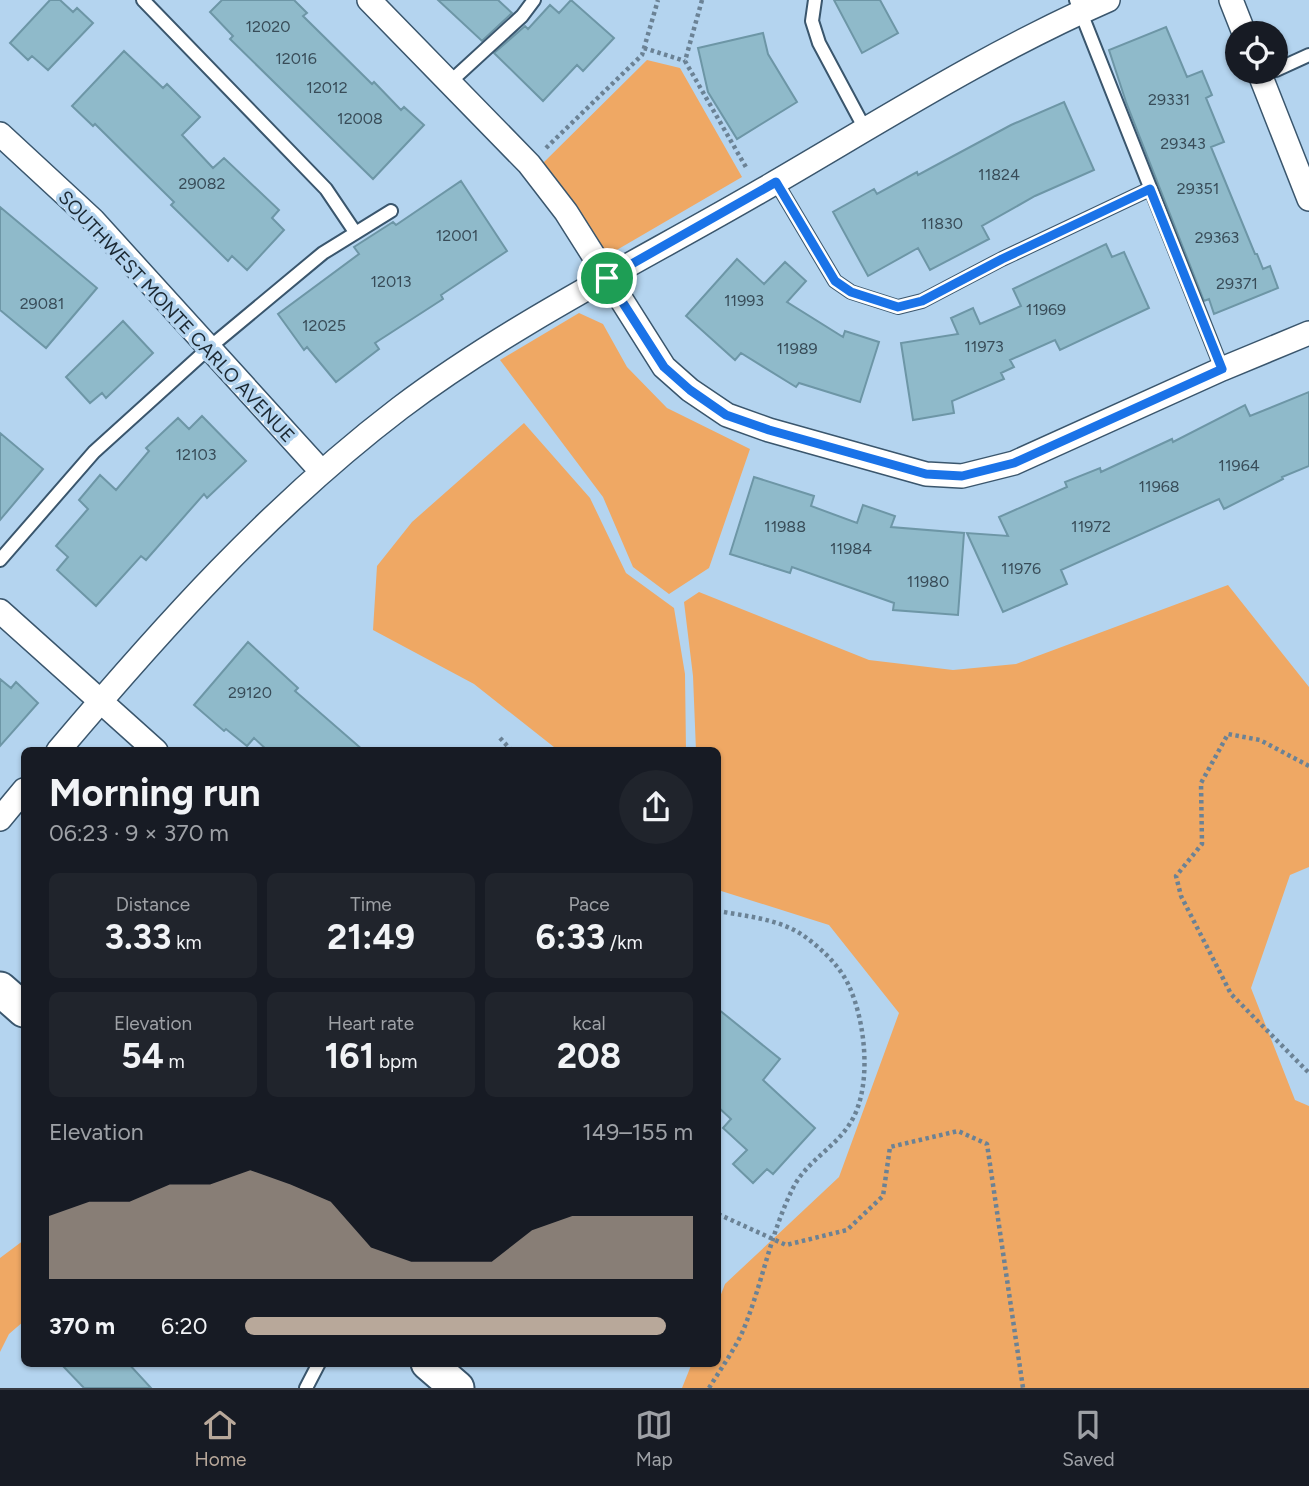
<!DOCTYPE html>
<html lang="en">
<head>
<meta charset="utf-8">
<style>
  body { margin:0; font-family:Figtree,sans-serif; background:#20242c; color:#f1f3f6; height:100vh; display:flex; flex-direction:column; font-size:26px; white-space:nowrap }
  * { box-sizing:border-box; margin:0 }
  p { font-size:23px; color:#9ea1a6 }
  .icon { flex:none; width:38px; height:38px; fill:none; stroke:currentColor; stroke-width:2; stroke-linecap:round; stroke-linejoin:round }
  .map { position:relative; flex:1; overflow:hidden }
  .details { position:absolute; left:21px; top:747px; width:700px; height:620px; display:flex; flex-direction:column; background:#171b24; border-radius:10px; box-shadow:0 2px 5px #0004 }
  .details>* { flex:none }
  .fabs { position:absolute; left:1225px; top:21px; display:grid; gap:14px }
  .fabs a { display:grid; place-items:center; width:63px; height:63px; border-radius:50%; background:#171b24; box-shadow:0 2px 5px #0004; font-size:35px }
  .pin { position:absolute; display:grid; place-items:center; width:60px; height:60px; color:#fff; margin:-30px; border:4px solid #fff; border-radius:50%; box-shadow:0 2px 7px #0007 }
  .round { display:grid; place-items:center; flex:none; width:74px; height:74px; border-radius:37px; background:#20242c }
  .headline { display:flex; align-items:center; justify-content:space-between; height:119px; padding:0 28px }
  h1 { font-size:38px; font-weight:700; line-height:52px }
  .figures { display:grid; grid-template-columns:repeat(3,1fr); gap:10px; height:119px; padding:7px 28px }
  .figures div { display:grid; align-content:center; border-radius:10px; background:#20242c; text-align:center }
  .figures b { font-size:35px; font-weight:700 }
  .figures small { font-size:19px; font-weight:400 }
  .figures p { font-size:19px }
  .chart { height:196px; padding:14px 28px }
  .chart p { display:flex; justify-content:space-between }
  .chart svg { width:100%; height:126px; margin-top:7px; fill:#b8a89a; opacity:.7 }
  ul { padding:0 28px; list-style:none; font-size:23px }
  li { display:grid; grid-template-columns:112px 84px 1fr; align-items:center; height:52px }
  li i { height:18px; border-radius:9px; background:#b8a89a }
  .tab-bar { display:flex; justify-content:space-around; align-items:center; height:98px; border-top:2px solid #363941; background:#171b24; font-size:19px; color:#9ea1a6 }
  .tab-bar a { display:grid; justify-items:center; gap:4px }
  .tab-bar .current { color:#b8a89a }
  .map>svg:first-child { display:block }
</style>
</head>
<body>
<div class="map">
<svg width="1309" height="1388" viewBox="0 0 1309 1388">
  <rect width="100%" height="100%" fill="#b4d4ef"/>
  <path fill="#efa864" d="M 647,60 L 680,68 L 742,177 L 603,258 L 540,166 Z
    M 579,313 L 603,324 L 627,367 L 667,408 L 750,449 L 709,568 L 669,594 L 633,567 L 603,497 L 500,360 Z
    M 524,423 L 590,498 L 626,573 L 674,608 L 685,674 L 686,751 L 559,751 L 474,684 L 373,630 L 377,566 L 412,522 Z
    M 1228,585 L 1309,687 L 1309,867 L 1290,875 L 1251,988 L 1295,1100 L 1309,1106 L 1309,1388 L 682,1388 L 692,1363 L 718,1363 L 718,1302 L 725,1284 L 839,1177 L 899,1013 L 829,925 L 718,890 L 718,751 L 696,751 L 693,676 L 684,602 L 699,592 L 869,660 L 953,670 L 1016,664 Z
    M 24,1240 L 24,1321 L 9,1334 L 0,1352 L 0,1258 Z"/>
  <path fill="#8fbaca" stroke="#6d96a6" stroke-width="2" d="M 50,0 L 60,0 L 73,12 L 77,8 L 93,23 L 48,70 L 32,56 L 28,60 L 10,43 Z
    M 222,0 L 294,0 L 307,13 L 303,16 L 372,84 L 374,82 L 401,110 L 404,107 L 424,125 L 373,179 L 230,39 L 233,36 L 210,12 Z
    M 438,0 L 498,0 L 512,13 L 482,41 Z
    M 571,0 L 614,38 L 583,71 L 577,65 L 543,101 L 494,53 L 525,26 L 528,29 L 550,5 L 559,13 Z
    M 834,0 L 880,0 L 898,33 L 862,53 Z
    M 1166,27 L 1187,77 L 1202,71 L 1212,95 L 1206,98 L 1224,142 L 1211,147 L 1255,254 L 1257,254 L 1263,269 L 1270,266 L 1278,288 L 1214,314 L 1209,299 L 1204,301 L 1126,102 L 1109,50 Z
    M 763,33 L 768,54 L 797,102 L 737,139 L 708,92 L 698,48 Z
    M 124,51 L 163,88 L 167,84 L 200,117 L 182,135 L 213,168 L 224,158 L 279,210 L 272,218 L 284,230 L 247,270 L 232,256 L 228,261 L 171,205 L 174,202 L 95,124 L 93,126 L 72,106 Z
    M 1064,102 L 1094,170 L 1035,196 L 982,226 L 989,239 L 930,270 L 918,248 L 868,276 L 833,212 L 874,189 L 877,194 L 917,172 L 918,175 L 1011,125 Z
    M 461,181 L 507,251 L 441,295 L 443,299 L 375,343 L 379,349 L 336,382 L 307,347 L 304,350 L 278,314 L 359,254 L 354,247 L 393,222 L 396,225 Z
    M 0,207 L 97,288 L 46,348 L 0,310 Z
    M 1106,244 L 1112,257 L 1124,252 L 1149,308 L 1060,350 L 1055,340 L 1010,360 L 1014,367 L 1001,373 L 1004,379 L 952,401 L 954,413 L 913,420 L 901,343 L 958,334 L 951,318 L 973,308 L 980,324 L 1021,306 L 1013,289 Z
    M 737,259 L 764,284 L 785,262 L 806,281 L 787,302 L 843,337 L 845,331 L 879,342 L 860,402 L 799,383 L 796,387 L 741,353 L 735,360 L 686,316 Z
    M 123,321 L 153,353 L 106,398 L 102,393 L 90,403 L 66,377 Z
    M 1309,392 L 1309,466 L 1282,477 L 1283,479 L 1224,509 L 1219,499 L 1061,570 L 1067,584 L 1003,612 L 967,533 L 1008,536 L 999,517 L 1067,487 L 1065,482 L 1100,468 L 1101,472 L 1172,439 L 1173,442 L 1245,405 L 1250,416 Z
    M 202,416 L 246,461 L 207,498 L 204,494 L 146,560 L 141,556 L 96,606 L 57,570 L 68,557 L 56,546 L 88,509 L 79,500 L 100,475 L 116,490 L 149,451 L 146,448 L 178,418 L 189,429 Z
    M 0,433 L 43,469 L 0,520 Z
    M 754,477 L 814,496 L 811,506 L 857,523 L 863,505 L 895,516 L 891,527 L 964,533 L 958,615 L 893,610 L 894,603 L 792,567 L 790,573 L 730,554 Z
    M 248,642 L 298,688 L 295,691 L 364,751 L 268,751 L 254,738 L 247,746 L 226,729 L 224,731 L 194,705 Z
    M 0,679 L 11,688 L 16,682 L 38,703 L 0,746 Z
    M 718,1009 L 780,1059 L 763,1080 L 815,1128 L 773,1174 L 767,1169 L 753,1183 L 733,1164 L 747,1150 L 723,1128 L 731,1119 L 718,1107 Z
    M 60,1363 L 128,1363 L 151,1388 L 84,1388 Z"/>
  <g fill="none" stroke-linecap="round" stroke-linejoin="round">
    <defs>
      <path id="lane" d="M 143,0 L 326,189 L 355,232
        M 815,0 L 812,21 L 819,43 L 865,129
        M 1076,0 L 1222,369
        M 1276,70 L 1309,55
        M 450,82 L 522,16 L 534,0
        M 776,182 L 835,281 L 851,292 L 898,307 L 922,301 L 1002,259 L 1150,189
        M 0,560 L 94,452 L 210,347 L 323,253 L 391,211
        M 306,1388 L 319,1363"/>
      <path id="street" d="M 369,0 L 529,164 L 566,212 L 664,367 L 690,390 L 727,415 L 769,430 L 926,474 L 962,476 L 1014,463 L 1222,369 L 1309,333
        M 1231,0 L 1244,33
        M 1259,72 L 1309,199
        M 0,134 L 93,220 L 321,471
        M 0,611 L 156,751
        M 58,751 C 163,627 270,507 400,408 C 513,323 642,260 764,189 C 878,123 987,53 1108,0
        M 0,819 L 24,790"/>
      <path id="secondary" d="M 0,989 L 24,1010
        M 428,1363 L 457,1388"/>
    </defs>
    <use href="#lane" stroke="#3a566d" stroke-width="16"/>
    <use href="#street" stroke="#3a566d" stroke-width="26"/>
    <use href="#secondary" stroke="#3a566d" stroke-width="37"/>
    <path stroke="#6b8295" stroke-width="4.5" stroke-dasharray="3.5 3.5" stroke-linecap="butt" d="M 702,0 L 685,61 L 747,169
      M 644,48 L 685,61
      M 546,148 L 642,55 L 658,0
      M 500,738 L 512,751
      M 1309,766 L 1260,740 L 1228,734 L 1201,783 L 1202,844 L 1176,876 L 1181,896 L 1231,994 L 1309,1073
      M 718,1214 L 786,1245 L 847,1230 L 883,1196 L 890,1147 L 958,1131 L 987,1144 L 1023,1388
      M 709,1388 C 720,1370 733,1352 742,1333 C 762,1286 770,1234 793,1188 C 806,1162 833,1149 849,1125 C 873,1090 866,1023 849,986 C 840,966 822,949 804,936 C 780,919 745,916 718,911"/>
    <use href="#lane" stroke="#fff" stroke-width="12"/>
    <use href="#street" stroke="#fff" stroke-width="23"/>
    <use href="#secondary" stroke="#fff" stroke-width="33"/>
  </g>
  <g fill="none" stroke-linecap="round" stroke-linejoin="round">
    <defs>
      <path id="route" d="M 776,182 L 835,281 L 851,292 L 898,307 L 922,301 L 1002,259 L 1150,189 L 1222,369 L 1014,463 L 962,476 L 926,474 L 769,430 L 726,415 L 690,390 L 664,367 L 607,278 Z"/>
    </defs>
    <use href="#route" stroke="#fff" stroke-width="14"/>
    <use href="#route" stroke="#1a73e8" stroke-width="9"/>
  </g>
  <g text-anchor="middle" stroke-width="7" stroke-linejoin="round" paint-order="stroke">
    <g font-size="16" fill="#384c58">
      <text x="268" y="32">12020</text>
      <text x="296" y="64">12016</text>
      <text x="327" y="93">12012</text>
      <text x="1169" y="105">29331</text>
      <text x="360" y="124">12008</text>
      <text x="1183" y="149">29343</text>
      <text x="999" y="180">11824</text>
      <text x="202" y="189">29082</text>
      <text x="1198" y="194">29351</text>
      <text x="942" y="229">11830</text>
      <text x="457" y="241">12001</text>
      <text x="1217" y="243">29363</text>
      <text x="391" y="287">12013</text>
      <text x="1237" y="289">29371</text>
      <text x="744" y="306">11993</text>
      <text x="42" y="309">29081</text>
      <text x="1046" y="315">11969</text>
      <text x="324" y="331">12025</text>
      <text x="984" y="352">11973</text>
      <text x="797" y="354">11989</text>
      <text x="196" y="460">12103</text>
      <text x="1239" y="471">11964</text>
      <text x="1159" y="492">11968</text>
      <text x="785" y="532">11988</text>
      <text x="1091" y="532">11972</text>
      <text x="851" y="554">11984</text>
      <text x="1021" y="574">11976</text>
      <text x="928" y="587">11980</text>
      <text x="250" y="698">29120</text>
    </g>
    <g font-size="19" fill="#1b2832" stroke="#b4d4ef">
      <text transform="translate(177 316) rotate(47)" y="7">SOUTHWEST MONTE CARLO AVENUE</text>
    </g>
  </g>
</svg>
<div class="fabs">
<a><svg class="icon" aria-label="locate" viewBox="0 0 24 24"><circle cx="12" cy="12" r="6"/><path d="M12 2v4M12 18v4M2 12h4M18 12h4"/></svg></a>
</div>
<div class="pin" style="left:607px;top:278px;background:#1e9e55"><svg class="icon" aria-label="arrive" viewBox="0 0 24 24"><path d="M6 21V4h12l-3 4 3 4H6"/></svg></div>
<section class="details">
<div class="headline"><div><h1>Morning run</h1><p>06:23 · 9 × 370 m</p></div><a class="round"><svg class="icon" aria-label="share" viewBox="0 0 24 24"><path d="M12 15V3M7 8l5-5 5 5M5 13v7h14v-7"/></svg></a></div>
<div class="figures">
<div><p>Distance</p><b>3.33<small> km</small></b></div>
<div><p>Time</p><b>21:49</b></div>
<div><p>Pace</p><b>6:33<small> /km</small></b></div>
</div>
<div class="figures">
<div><p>Elevation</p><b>54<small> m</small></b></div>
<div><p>Heart rate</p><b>161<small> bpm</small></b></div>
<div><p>kcal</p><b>208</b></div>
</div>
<div class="chart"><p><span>Elevation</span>149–155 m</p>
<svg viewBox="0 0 160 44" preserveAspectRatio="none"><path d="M0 44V22L10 17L20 17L30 11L40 11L50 6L60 11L70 17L80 33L90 38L100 38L110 38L120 27L130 22L140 22L150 22L160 22V44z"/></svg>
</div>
<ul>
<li><b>370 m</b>6:20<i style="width:94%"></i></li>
</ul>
</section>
</div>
<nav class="tab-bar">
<a class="current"><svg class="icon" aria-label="home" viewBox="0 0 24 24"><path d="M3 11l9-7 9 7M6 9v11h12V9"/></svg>Home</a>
<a><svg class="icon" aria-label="map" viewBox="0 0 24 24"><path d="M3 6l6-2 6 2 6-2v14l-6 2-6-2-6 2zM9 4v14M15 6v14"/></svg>Map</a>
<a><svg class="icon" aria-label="saved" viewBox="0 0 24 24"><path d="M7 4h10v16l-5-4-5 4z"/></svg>Saved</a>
</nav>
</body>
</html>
